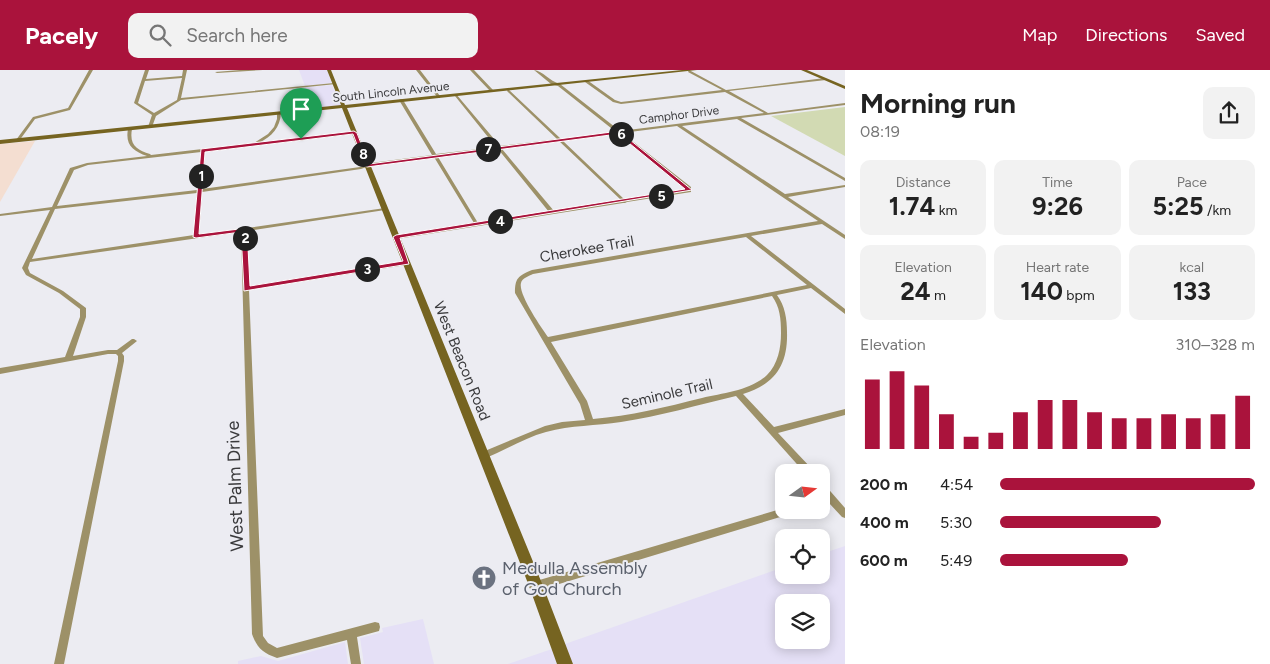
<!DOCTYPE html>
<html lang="en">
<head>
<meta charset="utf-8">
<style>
  body { margin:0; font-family:Figtree,sans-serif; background:#f2f2f2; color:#222; height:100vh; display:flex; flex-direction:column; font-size:19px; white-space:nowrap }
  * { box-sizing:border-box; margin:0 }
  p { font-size:16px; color:#767676 }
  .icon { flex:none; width:28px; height:28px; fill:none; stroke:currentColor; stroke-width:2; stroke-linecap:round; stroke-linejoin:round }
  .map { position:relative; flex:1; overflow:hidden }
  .details { display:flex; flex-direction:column; background:#fff; width:425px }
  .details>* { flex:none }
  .needle { width:32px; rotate:75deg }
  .buttons { position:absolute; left:775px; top:394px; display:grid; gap:10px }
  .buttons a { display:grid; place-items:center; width:55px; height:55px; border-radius:10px; background:#fff; box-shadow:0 2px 12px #0003; font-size:25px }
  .pin { position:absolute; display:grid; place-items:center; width:42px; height:42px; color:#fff; margin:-51px -21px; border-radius:50% 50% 50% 0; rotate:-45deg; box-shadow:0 0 5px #0007 }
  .pin .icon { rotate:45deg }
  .km { position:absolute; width:25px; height:25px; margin:-12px; border-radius:50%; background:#222; color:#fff; font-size:14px; line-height:25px; text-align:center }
  .round { display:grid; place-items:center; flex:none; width:52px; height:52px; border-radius:10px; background:#f2f2f2 }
  .summary { display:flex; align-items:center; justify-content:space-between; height:85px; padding:0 15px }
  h1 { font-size:28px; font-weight:700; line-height:38px }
  .stats { display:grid; grid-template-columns:repeat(3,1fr); gap:8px; height:85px; padding:5px 15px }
  .stats div { display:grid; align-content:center; border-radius:10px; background:#f2f2f2; text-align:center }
  .stats b { font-size:25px; font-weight:700 }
  .stats small { font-size:14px; font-weight:400 }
  .stats p { font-size:14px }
  .chart { height:140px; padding:10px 15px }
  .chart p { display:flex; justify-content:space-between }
  .chart svg { width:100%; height:90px; margin-top:5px; stroke:#aa133c; stroke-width:6 }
  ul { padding:0 15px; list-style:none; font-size:16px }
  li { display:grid; grid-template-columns:80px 60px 1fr; align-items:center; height:38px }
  li i { height:12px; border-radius:6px; background:#aa133c }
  header { display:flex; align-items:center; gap:30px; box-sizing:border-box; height:70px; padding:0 25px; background:#aa133c; color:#fff }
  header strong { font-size:24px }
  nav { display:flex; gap:28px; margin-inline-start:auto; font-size:18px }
  .search { width:350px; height:45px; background:#f2f2f2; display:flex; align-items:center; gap:12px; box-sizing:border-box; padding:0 18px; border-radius:10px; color:#767676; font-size:19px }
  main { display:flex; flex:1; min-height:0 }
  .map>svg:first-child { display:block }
</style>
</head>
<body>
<header>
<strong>Pacely</strong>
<div class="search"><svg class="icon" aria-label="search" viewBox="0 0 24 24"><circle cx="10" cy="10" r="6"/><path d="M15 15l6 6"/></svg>Search here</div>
<nav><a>Map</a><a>Directions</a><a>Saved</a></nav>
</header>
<main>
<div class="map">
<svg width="845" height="594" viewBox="0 0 845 594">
  <rect width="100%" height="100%" fill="#ececf2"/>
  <path fill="#e5e0f6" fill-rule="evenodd" d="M 299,0 L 327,0 L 332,13 L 305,16 Z
    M 332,15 L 341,36 L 313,39 L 305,17 Z
    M 845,476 L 845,594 L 573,594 L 565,574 L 784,497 L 784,505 L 821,505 L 821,484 ZM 784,532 L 821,532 L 821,570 L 784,570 Z
    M 423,549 L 434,594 L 364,594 L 360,568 L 383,562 L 382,558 Z
    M 345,572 L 348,594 L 238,594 L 238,591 L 261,586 L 278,591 Z
    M 552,579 L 557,594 L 508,594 Z"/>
  <path fill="#f4ded1" d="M 35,71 L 0,132 L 0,74 Z"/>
  <path fill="#d2dab3" d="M 845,37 L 845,86 L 771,46 Z"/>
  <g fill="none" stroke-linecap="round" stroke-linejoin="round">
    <path fill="#9d9168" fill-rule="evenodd" d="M 89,0 L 93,0 L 70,40 L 35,49 L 19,71 L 17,71 L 16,70 L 33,47 L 68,38 Z
      M 145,0 L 149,0 L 146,9 L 182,6 L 183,0 L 187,0 L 181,28 L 334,13 L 336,14 L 181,30 L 156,46 L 152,57 L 150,58 L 148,57 L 152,45 L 134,33 ZM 182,8 L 177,30 L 154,43 L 138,33 L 145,11 Z
      M 240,0 L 263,0 L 217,3 L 215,2 Z
      M 416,0 L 420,0 L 440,26 L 440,28 L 438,28 Z
      M 470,0 L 474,0 L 493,20 L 493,22 L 491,22 Z
      M 534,0 C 543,1 549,11 560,14 L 620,61 L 764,43 L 725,22 L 621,34 L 613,32 L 585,12 L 585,10 L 587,10 L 615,30 L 621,32 L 722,20 L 688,2 L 689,0 L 726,20 L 825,8 L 826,10 L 729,21 L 768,43 L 845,33 L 845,35 L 741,48 L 845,108 L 845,111 L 737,49 L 682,56 L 785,124 L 845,115 L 845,117 L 788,127 L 845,165 L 845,169 L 822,154 L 751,166 L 845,239 L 845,244 L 811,218 L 777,225 C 785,236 787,249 787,262 C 788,295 775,314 743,324 L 774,357 L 845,339 L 845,345 L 778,363 L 812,399 L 813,402 L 804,402 L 736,326 C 698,335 660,346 621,352 C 596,356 571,355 546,362 C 524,368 504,381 483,389 L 480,387 L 479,385 L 480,383 L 545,356 L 562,352 L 585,350 L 580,334 L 515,223 C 515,208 518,206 532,200 L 818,151 L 677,56 L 622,63 L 691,117 L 691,122 L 627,132 L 625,133 L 623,133 L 397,169 L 395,168 L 395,166 L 474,153 L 434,87 L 372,95 L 361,99 L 202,122 L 199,165 L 385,138 L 387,139 L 385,140 L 247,161 L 249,217 L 406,191 L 409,193 L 406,195 L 249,220 L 263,566 L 268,573 L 277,578 L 375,552 L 379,553 L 380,557 L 379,561 L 357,567 L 361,594 L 351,594 L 347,570 L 277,588 C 263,583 257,578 252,564 L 241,162 L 30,192 L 28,198 L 30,203 L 63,221 L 86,238 L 86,247 L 73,286 L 108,280 L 117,280 L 132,269 L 134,269 L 137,271 L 122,283 L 124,286 L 124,291 L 64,594 L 54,594 L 118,291 L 118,286 L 116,284 L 108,284 L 0,304 L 0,298 L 65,287 L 80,247 L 80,239 L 59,223 L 26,205 L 22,198 L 50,140 L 0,146 L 0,144 L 52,137 L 70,98 L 87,93 L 147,86 C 133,81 125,75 128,59 L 130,58 L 132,59 C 129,75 137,80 150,84 L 151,85 L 254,73 L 268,64 L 274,57 L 277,49 L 277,43 L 279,42 L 281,43 C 280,58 272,66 259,73 L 354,62 L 356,63 L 354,64 L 205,82 L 202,119 L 360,97 L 371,93 L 432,85 L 399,30 L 401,29 L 403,30 L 436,84 L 496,77 L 455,26 L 456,24 L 500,76 L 557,69 L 507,21 L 508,19 L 561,69 L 616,62 L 558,16 L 551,14 ZM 618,64 L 687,118 L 687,120 L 625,130 L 563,71 ZM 559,71 L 621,130 L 554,141 L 502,79 ZM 498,79 L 549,142 L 478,153 L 438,87 ZM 201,82 L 197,120 L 57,136 L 74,100 L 88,95 ZM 197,123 L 194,165 L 32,189 L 55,139 ZM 746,167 L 807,215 L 548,267 C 541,257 518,224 521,213 C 522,208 529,206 533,204 ZM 772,226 C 780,237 781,249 781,263 C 781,278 778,294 767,305 C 750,321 723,323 702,328 C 666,337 630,346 593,349 L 587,331 L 551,272 Z
      M 821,413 L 824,414 L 845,438 L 845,448 L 842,447 L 829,433 L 821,435 L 821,427 L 824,426 L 821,423 Z
      M 784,438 L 784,440 L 794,440 L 793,443 L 790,444 L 536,521 L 533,519 L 531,516 L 533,513 L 536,511 Z"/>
    <path fill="#766421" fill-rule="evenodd" d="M 327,0 L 331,0 L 345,35 L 682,0 L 697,0 L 347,38 L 543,516 L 573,594 L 557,594 L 529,516 L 342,38 L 0,74 L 0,70 L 341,35 Z
      M 801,0 L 807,0 L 845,16 L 845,19 Z"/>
  </g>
  <path fill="#aa133c" stroke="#fff" fill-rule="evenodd" d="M 354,61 L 357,63 L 369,94 L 619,61 L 692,120 L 400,168 L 409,194 L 244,221 L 241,162 L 196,168 L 193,167 L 201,79 ZM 353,64 L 365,96 L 367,97 L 618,64 L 685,119 L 396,165 L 393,167 L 403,191 L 250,216 L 247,158 L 199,164 L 205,82 Z"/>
  <defs>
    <symbol id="church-disc" viewBox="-11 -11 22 22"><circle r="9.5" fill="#6b7280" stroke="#ececf2"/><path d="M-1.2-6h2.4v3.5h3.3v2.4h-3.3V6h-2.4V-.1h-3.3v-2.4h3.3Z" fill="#fff"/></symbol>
  </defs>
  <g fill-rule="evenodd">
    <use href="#church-disc" x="470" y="494" width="28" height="28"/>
  </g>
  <g text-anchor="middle" stroke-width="4" stroke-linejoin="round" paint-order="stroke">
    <g font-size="12" fill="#3a3a3c" stroke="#ececf2">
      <text transform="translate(391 22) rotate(-6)" y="4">South Lincoln Avenue</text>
      <text transform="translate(679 45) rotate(-7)" y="4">Camphor Drive</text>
    </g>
    <g font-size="15" fill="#3a3a3c" stroke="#ececf2">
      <text transform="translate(587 179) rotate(-10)" y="5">Cherokee Trail</text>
      <text transform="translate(462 291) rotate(68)" y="5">West Beacon Road</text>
      <text transform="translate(667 324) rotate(-13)" y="5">Seminole Trail</text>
    </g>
    <g font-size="18" fill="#3a3a3c" stroke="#ececf2">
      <text transform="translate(235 416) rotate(-92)" y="6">West Palm Drive</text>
    </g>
    <g font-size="18" fill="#5b616d" stroke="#ececf2" text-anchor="start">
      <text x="502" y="504">Medulla Assembly<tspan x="502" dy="21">of God Church</tspan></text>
    </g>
  </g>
</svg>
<div class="buttons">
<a><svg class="needle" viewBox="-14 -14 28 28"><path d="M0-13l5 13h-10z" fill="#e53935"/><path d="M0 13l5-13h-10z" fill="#767676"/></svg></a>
<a><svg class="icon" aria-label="locate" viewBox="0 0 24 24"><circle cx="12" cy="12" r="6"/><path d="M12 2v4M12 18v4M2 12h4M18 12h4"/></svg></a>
<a><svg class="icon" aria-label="layers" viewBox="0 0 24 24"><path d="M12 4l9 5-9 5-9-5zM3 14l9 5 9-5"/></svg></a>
</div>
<div class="pin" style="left:301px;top:69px;background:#1e9e55"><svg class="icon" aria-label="arrive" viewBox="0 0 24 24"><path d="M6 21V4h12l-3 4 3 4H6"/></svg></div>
<b class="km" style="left:201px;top:106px">1</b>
<b class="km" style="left:245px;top:168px">2</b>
<b class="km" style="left:367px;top:199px">3</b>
<b class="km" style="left:500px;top:151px">4</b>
<b class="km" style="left:661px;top:126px">5</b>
<b class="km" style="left:621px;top:64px">6</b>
<b class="km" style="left:488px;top:79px">7</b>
<b class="km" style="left:363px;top:84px">8</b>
</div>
<section class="details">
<div class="summary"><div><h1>Morning run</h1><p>08:19</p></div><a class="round"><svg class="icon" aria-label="share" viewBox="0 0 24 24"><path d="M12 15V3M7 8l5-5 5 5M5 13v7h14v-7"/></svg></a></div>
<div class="stats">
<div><p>Distance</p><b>1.74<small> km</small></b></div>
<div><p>Time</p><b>9:26</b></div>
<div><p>Pace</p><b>5:25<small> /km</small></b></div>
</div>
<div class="stats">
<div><p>Elevation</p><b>24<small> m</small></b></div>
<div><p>Heart rate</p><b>140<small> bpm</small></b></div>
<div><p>kcal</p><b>133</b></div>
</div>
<div class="chart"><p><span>Elevation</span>310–328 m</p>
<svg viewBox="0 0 160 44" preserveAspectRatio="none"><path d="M5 44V10M15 44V6M25 44V13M35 44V27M45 44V38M55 44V36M65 44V26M75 44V20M85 44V20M95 44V26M105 44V29M115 44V29M125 44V27M135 44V29M145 44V27M155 44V18"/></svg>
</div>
<ul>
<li><b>200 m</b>4:54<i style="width:100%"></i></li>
<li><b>400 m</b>5:30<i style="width:63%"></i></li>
<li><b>600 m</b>5:49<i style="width:50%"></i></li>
</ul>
</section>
</main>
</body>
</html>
